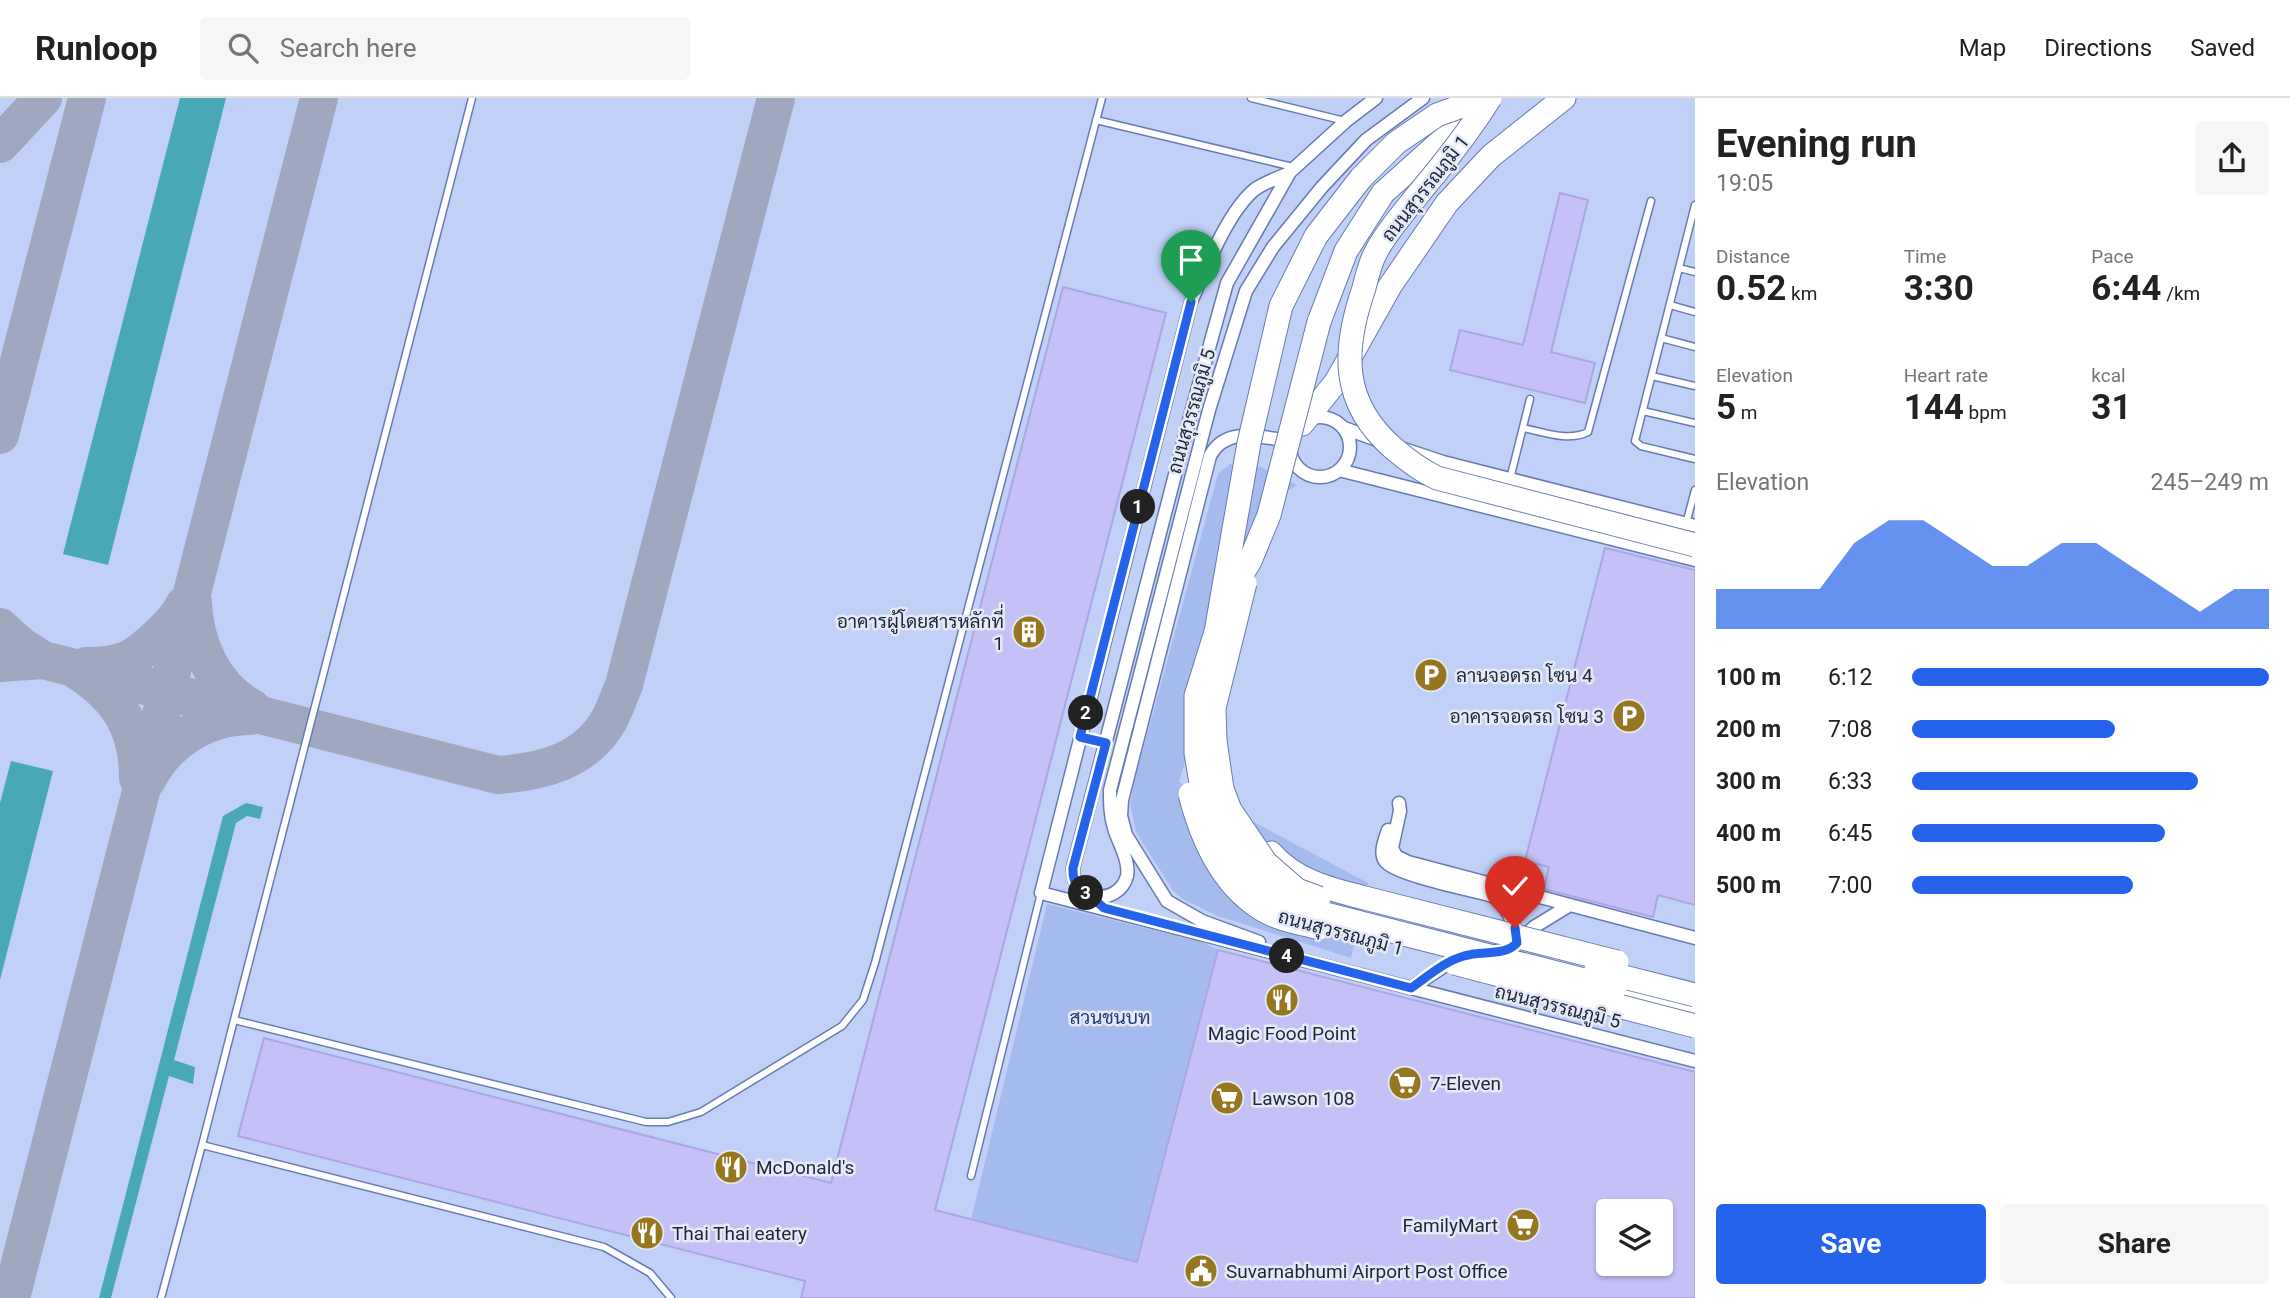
<!DOCTYPE html>
<html lang="en">
<head>
<meta charset="utf-8">
<style>
  body { margin:0; font-family:Roboto,Sarabun,sans-serif; background:#f6f6f6; color:#222; height:100vh; display:flex; flex-direction:column; font-size:26px; white-space:nowrap }
  * { box-sizing:border-box; margin:0 }
  p { font-size:23px; color:#767676 }
  .icon { flex:none; width:38px; height:38px; fill:none; stroke:currentColor; stroke-width:2; stroke-linecap:round; stroke-linejoin:round }
  .map { position:relative; flex:1; overflow:hidden }
  .drawer { display:flex; flex-direction:column; background:#fff; width:595px }
  .drawer>* { flex:none }
  .tools { position:absolute; left:1596px; top:1101px; display:grid; gap:14px }
  .tools a { display:grid; place-items:center; width:77px; height:77px; border-radius:7px; background:#fff; box-shadow:0 2px 5px #0004; font-size:35px }
  .pin { position:absolute; display:grid; place-items:center; width:60px; height:60px; color:#fff; margin:-72px -30px; border-radius:50% 50% 50% 0; rotate:-45deg; box-shadow:0 0 7px #0007 }
  .pin .icon { rotate:45deg }
  .km { position:absolute; width:35px; height:35px; margin:-18px; border-radius:50%; background:#222; color:#fff; font-size:19px; line-height:35px; text-align:center }
  .round { display:grid; place-items:center; flex:none; width:74px; height:74px; border-radius:7px; background:#f6f6f6 }
  .headline { display:flex; align-items:center; justify-content:space-between; height:119px; padding:0 21px }
  h1 { font-size:38px; font-weight:700; line-height:52px }
  .figures { display:grid; grid-template-columns:repeat(3,1fr); gap:10px; height:119px; padding:7px 21px }
  .figures div { display:grid; align-content:center }
  .figures b { font-size:35px; font-weight:700 }
  .figures small { font-size:19px; font-weight:400 }
  .figures p { font-size:19px }
  .chart { height:196px; padding:14px 21px }
  .chart p { display:flex; justify-content:space-between }
  .chart svg { width:100%; height:126px; margin-top:7px; fill:#2563eb; opacity:.7 }
  .cta { display:flex; gap:14px; margin-top:auto; padding:14px 21px }
  .cta a { flex:1; height:80px; border-radius:7px; background:#2563eb; color:#fff; font-size:28px; font-weight:700; line-height:80px; text-align:center }
  .cta a+a { background:#f6f6f6; color:#222 }
  ul { padding:0 21px; list-style:none; font-size:23px }
  li { display:grid; grid-template-columns:112px 84px 1fr; align-items:center; height:52px }
  li i { height:18px; border-radius:9px; background:#2563eb }
  header { display:flex; align-items:center; gap:42px; box-sizing:border-box; height:98px; padding:0 35px; background:#fff; border-bottom:2px solid #e0e0e0 }
  header strong { font-size:33px }
  nav { display:flex; gap:38px; margin-inline-start:auto; font-size:24px }
  .search { width:490px; height:63px; background:#f6f6f6; display:flex; align-items:center; gap:18px; box-sizing:border-box; padding:0 24px; border-radius:7px; color:#767676; font-size:26px }
  main { display:flex; flex:1; min-height:0 }
  .map>svg:first-child { display:block }
</style>
</head>
<body>
<header>
<strong>Runloop</strong>
<div class="search"><svg class="icon" aria-label="search" viewBox="0 0 24 24"><circle cx="10" cy="10" r="6"/><path d="M15 15l6 6"/></svg>Search here</div>
<nav><a>Map</a><a>Directions</a><a>Saved</a></nav>
</header>
<main>
<div class="map">
<svg width="1695" height="1200" viewBox="0 0 1695 1200">
  <rect width="100%" height="100%" fill="#d3ddf4"/>
  <path fill="#c0d0f7" fill-rule="evenodd" d="M 0,0 L 1695,0 L 1695,1200 L 0,1200 ZM 1608,1113 L 1661,1113 L 1661,1166 L 1608,1166 Z"/>
  <path fill="#a5baed" d="M 1230,366 L 1261,369 L 1297,387 L 1262,409 L 1179,684 L 1368,785 L 1351,860 L 1218,818 L 1184,802 L 1174,794 L 1136,734 L 1130,706 L 1134,685 L 1218,376 Z
    M 1047,806 L 1202,844 L 1218,852 L 1137,1164 L 971,1122 Z"/>
  <path fill="#48a8b5" d="M 180,0 L 226,0 L 108,467 L 63,456 Z
    M 11,663 L 53,673 L 0,882 L 0,705 Z
    M 246,705 L 263,709 L 260,721 L 247,718 L 236,725 L 174,962 L 195,969 L 193,986 L 169,978 L 111,1200 L 99,1200 L 223,718 Z"/>
  <g fill="none" stroke-linecap="round" stroke-linejoin="round">
    <path stroke="#a0a8c0" stroke-width="38" d="M 0,46 L 43,0
      M 0,337 L 87,0
      M 193,503 C 194,545 213,589 252,610
      M 0,529 L 21,548 L 43,562
      M 0,565 L 43,562 L 498,677 C 542,674 586,663 609,622 C 615,611 619,598 624,587 L 776,0
      M 86,568 C 100,568 116,567 129,561 C 145,553 177,523 184,507
      M 79,574 C 120,601 138,631 138,680
      M 147,682 C 166,643 207,618 250,618
      M 11,1200 L 319,0"/>
  </g>
  <path fill="#c5c1f6" stroke="#aba7e3" stroke-width="2" fill-rule="evenodd" d="M 1560,95 L 1588,102 L 1551,254 L 1595,265 L 1585,305 L 1450,272 L 1460,232 L 1523,247 Z
    M 1063,189 L 1166,215 L 935,1112 L 1137,1164 L 1218,852 L 1695,974 L 1695,1200 L 801,1200 L 805,1183 L 238,1038 L 264,940 L 831,1085 ZM 1608,1113 L 1661,1113 L 1661,1166 L 1608,1166 Z
    M 1605,450 L 1695,472 L 1695,807 L 1658,797 L 1653,819 L 1544,791 L 1549,769 L 1525,763 Z"/>
  <g fill="none" stroke-linecap="round" stroke-linejoin="round">
    <defs>
      <path id="lane" d="M 1251,0 L 1345,23
        M 1096,22 L 1293,69
        M 1695,107 L 1635,343 L 1641,348 L 1695,361
        M 1679,170 L 1695,174
        M 1670,207 L 1695,214
        M 1661,240 L 1695,249
        M 1652,278 L 1695,288
        M 1643,313 L 1695,325
        M 1523,330 C 1543,334 1568,344 1588,334 L 1651,103
        M 1510,381 L 1530,301
        M 1686,426 L 1695,392
        M 1080,639 L 1106,645
        M 234,922 L 472,0
        M 202,1047 L 234,922 L 646,1024 L 668,1024 L 701,1014 L 842,928 L 863,902 L 875,865 L 1102,0
        M 971,1078 L 1041,795
        M 161,1200 L 202,1047 L 604,1149 L 650,1175 L 671,1200"/>
      <path id="street" d="M 1376,0 L 1346,23 L 1290,74 L 1227,185 L 1191,315 L 1073,770 C 1072,806 1119,808 1127,778 C 1130,763 1118,744 1114,730 C 1110,718 1110,705 1110,692 L 1209,312 L 1246,193 L 1273,149 L 1322,89 L 1366,42 L 1423,0
        M 1289,75 C 1278,80 1263,85 1254,92 C 1227,115 1205,172 1191,204 L 1041,795 L 1695,963
        M1290 349a30 30 0 1 1 60 0a30 30 0 1 1-60 0Z
        M 1344,330 L 1380,343
        M 1404,351 L 1443,364 L 1695,428
        M 1339,372 L 1695,462
        M 1399,705 L 1400,713 L 1392,750 L 1396,758 L 1408,764 L 1570,807
        M 1388,732 C 1385,741 1379,755 1385,763 C 1394,777 1473,792 1493,798 C 1507,809 1514,823 1517,841
        M 1259,844 L 1202,823 L 1167,803 L 1126,737 L 1121,718 L 1122,702 L 1210,358 C 1226,327 1262,340 1291,343
        M 1493,854 L 1514,848 L 1534,829 L 1570,807 L 1695,840
        M 1411,890 L 1455,861"/>
      <path id="highway" d="M 1319,224 L 1346,153 L 1383,95 L 1479,9
        M 1302,326 L 1336,284 L 1390,188 L 1447,105 L 1491,58 L 1564,0
        M 1271,755 C 1294,781 1325,790 1357,798
        M 1615,890 L 1695,911"/>
    </defs>
    <use href="#lane" stroke="#677bb0" stroke-width="9"/>
    <use href="#street" stroke="#677bb0" stroke-width="15"/>
    <use href="#highway" stroke="#677bb0" stroke-width="25"/>
    <use href="#lane" stroke="#fff" stroke-width="6"/>
    <use href="#street" stroke="#fff" stroke-width="12"/>
    <use href="#highway" stroke="#fff" stroke-width="23"/>
    <defs>
      <path id="highway-bridge" d="M 1484,0 L 1437,17 L 1396,45 L 1361,80 L 1316,138 L 1281,208 L 1249,345 L 1216,534 L 1196,598 L 1196,655 L 1203,697 L 1221,737 L 1242,770 L 1274,797 L 1302,810 L 1615,890
        M 1490,0 C 1469,34 1445,64 1420,94 C 1405,113 1387,133 1376,154 C 1370,165 1367,178 1364,190 C 1343,251 1340,304 1393,350 C 1407,362 1420,372 1437,380 L 1695,447
        M 1245,485 L 1214,610 L 1215,643 L 1222,691 L 1230,712 L 1266,765 L 1297,792 L 1319,800
        M 1227,502 L 1250,463 L 1269,417 L 1319,224
        M 1190,696 C 1201,739 1222,788 1263,812 C 1280,822 1301,825 1319,830
        M 1357,798 L 1617,864
        M 1454,865 L 1695,928
        M 1596,872 L 1695,897"/>
    </defs>
    <use href="#highway-bridge" stroke="#677bb0" stroke-width="25" stroke-linecap="butt"/>
    <use href="#highway-bridge" stroke="#fff" stroke-width="23"/>
  </g>
  <g fill="none" stroke-linecap="round" stroke-linejoin="round">
    <defs>
      <path id="route" d="M 1191,204 L 1080,639 L 1106,645 L 1073,770 C 1072,794 1088,795 1104,810 L 1411,890 C 1427,879 1445,863 1464,858 C 1481,852 1504,859 1517,845 L 1515,830"/>
    </defs>
    <use href="#route" stroke="#fff" stroke-width="14"/>
    <use href="#route" stroke="#2563eb" stroke-width="9"/>
  </g>
  <defs>
    <symbol id="building-disc" viewBox="-11 -11 22 22"><circle r="9.5" fill="#96761e" stroke="#e5eaf6"/><path d="M-4-6H4V6H1V3H-1V6H-4ZM-2.5-4.3h1.7v1.8h-1.7ZM.8-4.3h1.7v1.8H.8ZM-2.5-1h1.7V.8h-1.7ZM.8-1h1.7V.8H.8Z" fill="#fff"/></symbol>
    <symbol id="parking-disc" viewBox="-11 -11 22 22"><circle r="9.5" fill="#96761e" stroke="#e5eaf6"/><path d="M-3.5-5.5H1a3.5 3.5 0 0 1 0 7H-1V5.5H-3.5ZM-1-3.4V-.6H.8a1.4 1.4 0 0 0 0-2.8Z" fill="#fff"/></symbol>
    <symbol id="restaurant-disc" viewBox="-11 -11 22 22"><circle r="9.5" fill="#96761e" stroke="#e5eaf6"/><path d="M-5-6h1v4h1v-4h1v4h1v-4h1v5L-1.5 .5V6h-2V.5L-5-1ZM5-6V6H3V1.5H1.5Q1.5-4 5-6Z" fill="#fff"/></symbol>
    <symbol id="supermarket-disc" viewBox="-11 -11 22 22"><circle r="9.5" fill="#96761e" stroke="#e5eaf6"/><path d="M-6-5.5h2.5l.6 2H6L4.5 2H-2.5L-4.4-4H-6ZM-1.5 3.2a1.3 1.3 0 1 0 .1 0ZM3 3.2a1.3 1.3 0 1 0 .1 0Z" fill="#fff"/></symbol>
    <symbol id="civic-disc" viewBox="-11 -11 22 22"><circle r="9.5" fill="#96761e" stroke="#e5eaf6"/><path d="M-.6-6.5H3V-4.5H.6V-3L4-1V1h2V6H-6V1h2V-1L-.6-3ZM-1.2 2.5V6h2.4V2.5Z" fill="#fff"/></symbol>
  </defs>
  <g fill-rule="evenodd">
    <use href="#building-disc" x="1010" y="515" width="38" height="38"/>
    <use href="#parking-disc" x="1412" y="558" width="38" height="38"/>
    <use href="#parking-disc" x="1610" y="599" width="38" height="38"/>
    <use href="#restaurant-disc" x="1263" y="883" width="38" height="38"/>
    <use href="#supermarket-disc" x="1386" y="966" width="38" height="38"/>
    <use href="#supermarket-disc" x="1208" y="981" width="38" height="38"/>
    <use href="#restaurant-disc" x="712" y="1050" width="38" height="38"/>
    <use href="#supermarket-disc" x="1504" y="1108" width="38" height="38"/>
    <use href="#restaurant-disc" x="628" y="1116" width="38" height="38"/>
    <use href="#civic-disc" x="1182" y="1154" width="38" height="38"/>
  </g>
  <g text-anchor="middle" stroke-width="5" stroke-linejoin="round" paint-order="stroke">
    <g font-size="19" fill="#1e263c" stroke="#e5eaf6">
      <text transform="translate(1425 90) rotate(-52)" y="7">ถนนสุวรรณภูมิ 1</text>
      <text transform="translate(1191 313) rotate(-74)" y="7">ถนนสุวรรณภูมิ 5</text>
      <text transform="translate(1341 834) rotate(15)" y="7">ถนนสุวรรณภูมิ 1</text>
      <text transform="translate(1558 908) rotate(14)" y="7">ถนนสุวรรณภูมิ 5</text>
    </g>
    <g font-size="19" fill="#1e263c" stroke="#e5eaf6" text-anchor="start">
      <text x="1004" y="530" text-anchor="end">อาคารผู้โดยสารหลักที่<tspan x="1004" dy="22">1</tspan></text>
      <text x="1456" y="584">ลานจอดรถ โซน 4</text>
      <text x="1604" y="625" text-anchor="end">อาคารจอดรถ โซน 3</text>
      <text x="1282" y="942" text-anchor="middle">Magic Food Point</text>
      <text x="1430" y="992">7-Eleven</text>
      <text x="1252" y="1007">Lawson 108</text>
      <text x="756" y="1076">McDonald's</text>
      <text x="1498" y="1134" text-anchor="end">FamilyMart</text>
      <text x="672" y="1142">Thai Thai eatery</text>
      <text x="1226" y="1180">Suvarnabhumi Airport Post Office</text>
    </g>
    <g font-size="19" fill="#24397e" stroke="#e5eaf6">
      <text x="1110" y="926">สวนชนบท</text>
    </g>
  </g>
</svg>
<div class="tools">
<a><svg class="icon" aria-label="layers" viewBox="0 0 24 24"><path d="M12 4l9 5-9 5-9-5zM3 14l9 5 9-5"/></svg></a>
</div>
<div class="pin" style="left:1191px;top:204px;background:#1e9e55"><svg class="icon" aria-label="arrive" viewBox="0 0 24 24"><path d="M6 21V4h12l-3 4 3 4H6"/></svg></div>
<div class="pin" style="left:1515px;top:830px;background:#d93025"><svg class="icon" aria-label="check" viewBox="0 0 24 24"><path d="M5 12l5 5 9-10"/></svg></div>
<b class="km" style="left:1138px;top:409px">1</b>
<b class="km" style="left:1086px;top:615px">2</b>
<b class="km" style="left:1086px;top:795px">3</b>
<b class="km" style="left:1287px;top:858px">4</b>
</div>
<section class="drawer">
<div class="headline"><div><h1>Evening run</h1><p>19:05</p></div><a class="round"><svg class="icon" aria-label="share" viewBox="0 0 24 24"><path d="M12 15V3M7 8l5-5 5 5M5 13v7h14v-7"/></svg></a></div>
<div class="figures">
<div><p>Distance</p><b>0.52<small> km</small></b></div>
<div><p>Time</p><b>3:30</b></div>
<div><p>Pace</p><b>6:44<small> /km</small></b></div>
</div>
<div class="figures">
<div><p>Elevation</p><b>5<small> m</small></b></div>
<div><p>Heart rate</p><b>144<small> bpm</small></b></div>
<div><p>kcal</p><b>31</b></div>
</div>
<div class="chart"><p><span>Elevation</span>245–249 m</p>
<svg viewBox="0 0 160 44" preserveAspectRatio="none"><path d="M0 44V30L10 30L20 30L30 30L40 14L50 6L60 6L70 14L80 22L90 22L100 14L110 14L120 22L130 30L140 38L150 30L160 30V44z"/></svg>
</div>
<ul>
<li><b>100 m</b>6:12<i style="width:100%"></i></li>
<li><b>200 m</b>7:08<i style="width:57%"></i></li>
<li><b>300 m</b>6:33<i style="width:80%"></i></li>
<li><b>400 m</b>6:45<i style="width:71%"></i></li>
<li><b>500 m</b>7:00<i style="width:62%"></i></li>
</ul>
<div class="cta"><a>Save</a><a>Share</a></div>
</section>
</main>
</body>
</html>
